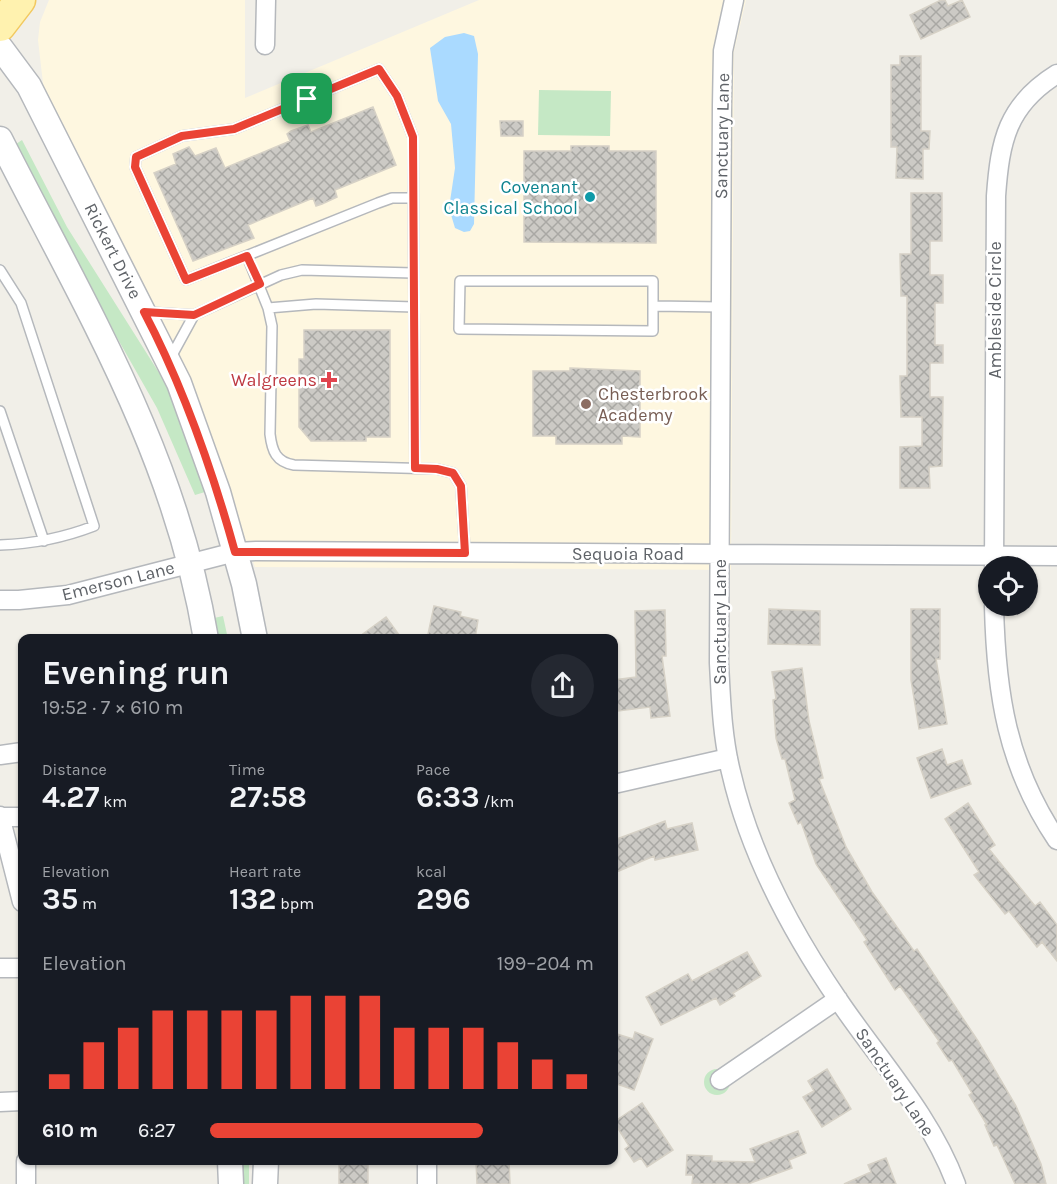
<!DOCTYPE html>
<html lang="en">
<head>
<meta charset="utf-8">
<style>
  body { margin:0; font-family:Karla,sans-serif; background:#242831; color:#f1f3f6; height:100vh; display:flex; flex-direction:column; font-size:22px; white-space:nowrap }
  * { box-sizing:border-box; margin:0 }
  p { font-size:20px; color:#9ea1a6 }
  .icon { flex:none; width:33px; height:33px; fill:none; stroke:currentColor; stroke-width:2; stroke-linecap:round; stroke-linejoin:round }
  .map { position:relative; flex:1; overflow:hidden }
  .side { position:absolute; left:18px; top:634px; width:600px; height:531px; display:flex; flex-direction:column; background:#171b24; border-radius:12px; box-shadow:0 2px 4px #0004 }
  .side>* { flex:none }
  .controls { position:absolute; left:978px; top:556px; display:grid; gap:12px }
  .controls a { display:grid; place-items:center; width:60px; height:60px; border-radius:50%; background:#171b24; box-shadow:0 2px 4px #0004; font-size:30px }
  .pin { position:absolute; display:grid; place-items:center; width:51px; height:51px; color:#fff; margin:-26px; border-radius:12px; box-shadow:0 3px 9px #0006 }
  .round { display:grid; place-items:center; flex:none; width:63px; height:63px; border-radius:32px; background:#242831 }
  .headline { display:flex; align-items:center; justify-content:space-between; height:102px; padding:0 24px }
  h1 { font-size:33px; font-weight:700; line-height:45px }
  .stats { display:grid; grid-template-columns:repeat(3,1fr); gap:9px; height:102px; padding:6px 24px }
  .stats div { display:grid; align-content:center }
  .stats b { font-size:30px; font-weight:700 }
  .stats small { font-size:16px; font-weight:400 }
  .stats p { font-size:16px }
  .chart { height:168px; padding:12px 24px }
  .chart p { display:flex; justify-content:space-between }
  .chart svg { width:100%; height:108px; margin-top:6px; stroke:#ea4335; stroke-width:6 }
  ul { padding:0 24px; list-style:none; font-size:20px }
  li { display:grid; grid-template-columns:96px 72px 1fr; align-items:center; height:45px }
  li i { height:15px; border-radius:8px; background:#ea4335 }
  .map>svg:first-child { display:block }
</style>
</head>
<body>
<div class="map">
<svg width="1057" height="1184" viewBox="0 0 1057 1184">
  <defs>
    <pattern id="building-cross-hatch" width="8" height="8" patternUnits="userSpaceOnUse" patternTransform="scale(1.5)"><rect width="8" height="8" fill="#cccac5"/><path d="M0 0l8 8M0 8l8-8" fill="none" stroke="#a9a8a4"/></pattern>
  </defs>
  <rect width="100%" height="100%" fill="#f1efe8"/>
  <path fill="#fef7e0" d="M 49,0 L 245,0 L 245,98 L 479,0 L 746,0 L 734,52 L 731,570 L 255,567 L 210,440 L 44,92 L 38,40 L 40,22 Z"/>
  <path fill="#c5e8c5" d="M 539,90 L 611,91 L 610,136 L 538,135 Z
    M 22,140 L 67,227 L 168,387 L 205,492 L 195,495 L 157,408 L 91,292 L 16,144 Z
    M 223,616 L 228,639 L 214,639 L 214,618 Z
    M704 1082a13 13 0 1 1 26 0a13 13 0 1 1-26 0Z
    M 242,1161 L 249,1161 L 249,1184 L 242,1184 Z"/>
  <path fill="#aadaff" d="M 464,33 L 474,36 L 478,54 L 474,224 L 470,231 L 464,232 L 455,228 L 449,208 L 455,168 L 451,124 L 438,101 L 430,48 L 445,37 Z"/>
  <path fill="url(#building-cross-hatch)" stroke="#d6d1c6" stroke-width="1.5" d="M 941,0 L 945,0 L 948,6 L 962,0 L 970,17 L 921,39 L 910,15 Z
    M 900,56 L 921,56 L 921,131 L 930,131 L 929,149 L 923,149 L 923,179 L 896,178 L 897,147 L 891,147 L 891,65 L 900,65 Z
    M 373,107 L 396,165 L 335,190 L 337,197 L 322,204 L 316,206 L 313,198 L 248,225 L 254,238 L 193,261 L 154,173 L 176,164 L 173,154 L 189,147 L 195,156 L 216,148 L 225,168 L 290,141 L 287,134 L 291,131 L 308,125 L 311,132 Z
    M 500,121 L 523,121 L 523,136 L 501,136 Z
    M 571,146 L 609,146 L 609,151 L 656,151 L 656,243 L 524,242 L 524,151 L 571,151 Z
    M 911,193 L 942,193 L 942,241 L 930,241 L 930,275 L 943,275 L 943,303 L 935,303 L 935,345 L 943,345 L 943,363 L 930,363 L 930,397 L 943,397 L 942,466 L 929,467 L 930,488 L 900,488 L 900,447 L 922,446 L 922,417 L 901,417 L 900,376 L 907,376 L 907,296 L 901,296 L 900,254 L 911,254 Z
    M 304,330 L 390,330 L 390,437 L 366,437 L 366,441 L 311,441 L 299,427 L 299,359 L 304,359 Z
    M 570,368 L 640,371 L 640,437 L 622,436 L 622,444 L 556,444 L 556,436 L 533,436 L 533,371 L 570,371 Z
    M 434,606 L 461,612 L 460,616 L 478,620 L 475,639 L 427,639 Z
    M 769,609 L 820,611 L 820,645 L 768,644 Z
    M 911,609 L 940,609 L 940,659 L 936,659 L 947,724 L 919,729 L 911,680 Z
    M 665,610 L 666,656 L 662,656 L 670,716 L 651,718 L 650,707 L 618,711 L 614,680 L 636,677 L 635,611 Z
    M 386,617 L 402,639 L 356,639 Z
    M 802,668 L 809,721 L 823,778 L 819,779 L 846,847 L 872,892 L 914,951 L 917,949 L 978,1041 L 1016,1106 L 1041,1164 L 1046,1184 L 1015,1184 L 997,1145 L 994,1146 L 985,1125 L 987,1125 L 969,1095 L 972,1093 L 952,1060 L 949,1061 L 937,1043 L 939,1041 L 900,986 L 895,990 L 864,942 L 867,940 L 816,864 L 801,822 L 798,824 L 789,803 L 795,800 L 785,759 L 782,759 L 776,738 L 773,700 L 776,699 L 772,672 Z
    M 942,749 L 947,765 L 962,760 L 971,784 L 931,798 L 917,758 Z
    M 968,803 L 995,845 L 989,849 L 1035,906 L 1040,902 L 1057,925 L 1057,961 L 1042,942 L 1037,947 L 1009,911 L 1005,914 L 974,875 L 979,872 L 945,819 Z
    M 665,821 L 667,829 L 692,823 L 698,850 L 655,860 L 654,856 L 614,873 L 614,840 Z
    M 747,952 L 761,976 L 733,993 L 735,996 L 720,1005 L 716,998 L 661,1025 L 646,997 L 688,974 L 692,981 Z
    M 635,1032 L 653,1039 L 634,1090 L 614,1083 L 614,1033 L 633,1039 Z
    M 827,1069 L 851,1109 L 822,1127 L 803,1097 L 814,1091 L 808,1081 Z
    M 642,1103 L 673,1150 L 647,1167 L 641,1158 L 634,1162 L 625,1149 L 629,1146 L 614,1122 Z
    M 798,1131 L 806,1153 L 789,1160 L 792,1168 L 748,1184 L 692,1184 L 693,1175 L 686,1175 L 687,1155 L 712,1156 L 712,1161 L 755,1162 L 750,1149 Z
    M 886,1158 L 896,1184 L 844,1184 L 871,1172 L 868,1165 Z
    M 339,1161 L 368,1161 L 368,1184 L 339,1184 Z
    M 476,1161 L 509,1161 L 510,1184 L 477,1184 Z"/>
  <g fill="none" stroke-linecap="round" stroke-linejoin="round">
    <defs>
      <path id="service" d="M 247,256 L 268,308 L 272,326 L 270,434 C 272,451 276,462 294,465 L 437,469 L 453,473 L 461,486 L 465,553
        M 0,270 L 21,303 L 94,526 C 63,538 33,544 0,545
        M 460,281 L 653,281 L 653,331 L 459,329 Z
        M 654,306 L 721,307
        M 414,307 L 415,468
        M 268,308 L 316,304 L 414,307 L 413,137 L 397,96 L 379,69 L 234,129 L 182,136 L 136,157 L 135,167 L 186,280 L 378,203 L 392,198 L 413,198
        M 146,312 L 194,315 L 281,275 L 302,270 L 413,273
        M 171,357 L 194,315
        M 0,411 L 44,541"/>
      <path id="minor" d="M 734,0 L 723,51 L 722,105 L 719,663 C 721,699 722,736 731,772 C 750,855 791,931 839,1001 C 879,1060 931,1116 956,1184
        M 265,45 L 266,0
        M 994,566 L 996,196 C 1000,141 1007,105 1057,74
        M 0,600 L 19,600 L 68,595 L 235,552 L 256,551 L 1057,556
        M 994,606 C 996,693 1007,766 1057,840
        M 0,755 L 22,752
        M 614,784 L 728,758
        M 0,816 L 22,902
        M 0,817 L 22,817
        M 0,968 L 22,968
        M 720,1080 L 838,999
        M 0,1102 L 22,1101
        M 427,1161 L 427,1184
        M 26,1184 L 26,1161"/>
      <path id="tertiary" d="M 0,47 L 29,86 L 179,383 L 218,492 L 244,584 L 255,639
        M 0,139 C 84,305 175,452 206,639
        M 230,1161 L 231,1184
        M 265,1184 L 266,1161"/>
      <path id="primary" d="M 0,26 L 20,0"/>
    </defs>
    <use href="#service" stroke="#b5b8bc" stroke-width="12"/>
    <use href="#minor" stroke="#b5b8bc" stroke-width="21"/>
    <use href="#tertiary" stroke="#b5b8bc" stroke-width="27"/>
    <use href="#primary" stroke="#f2c960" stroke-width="33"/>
    <use href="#service" stroke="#fff" stroke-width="9"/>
    <use href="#minor" stroke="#fff" stroke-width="18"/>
    <use href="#tertiary" stroke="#fff" stroke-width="24"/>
    <use href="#primary" stroke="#fff2af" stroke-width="30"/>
  </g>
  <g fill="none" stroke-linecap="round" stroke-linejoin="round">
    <defs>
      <path id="route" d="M 379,69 L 397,96 L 413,137 L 415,468 L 437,469 L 453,473 L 461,486 L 465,553 L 235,552 C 212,469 184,388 144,312 L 194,315 L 260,284 L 247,256 L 186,280 L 135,167 L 136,157 L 182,136 L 234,129 Z"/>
    </defs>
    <use href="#route" stroke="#fff" stroke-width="12"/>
    <use href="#route" stroke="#ea4335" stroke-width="8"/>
  </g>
  <circle fill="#0f9aa8" stroke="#fff" stroke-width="2" cx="590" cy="197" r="6"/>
  <path fill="#e0444e" stroke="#fff" stroke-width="2" d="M326 371h6v6h6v6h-6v6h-6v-6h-6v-6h6z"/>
  <circle fill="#8d6e63" stroke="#fff" stroke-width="2" cx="586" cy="404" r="6"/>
  <g text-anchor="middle" stroke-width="5" stroke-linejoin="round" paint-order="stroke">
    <g font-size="18" fill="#5f6368" stroke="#fff">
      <text transform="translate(722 136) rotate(-89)" y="6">Sanctuary Lane</text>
      <text transform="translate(113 251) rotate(63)" y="6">Rickert Drive</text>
      <text transform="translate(995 310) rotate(-90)" y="6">Ambleside Circle</text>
      <text x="628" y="560">Sequoia Road</text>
      <text transform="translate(118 581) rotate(-14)" y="6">Emerson Lane</text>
      <text transform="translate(720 622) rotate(-90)" y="6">Sanctuary Lane</text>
      <text transform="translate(895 1082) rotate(56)" y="6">Sanctuary Lane</text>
    </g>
    <g font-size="18" fill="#0d838f" stroke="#fff" text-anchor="end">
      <text x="578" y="193">Covenant<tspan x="578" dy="21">Classical School</tspan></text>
    </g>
    <g font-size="18" fill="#be3a42" stroke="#fff" text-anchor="end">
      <text x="317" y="386">Walgreens</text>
    </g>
    <g font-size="18" fill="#785e54" stroke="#fff" text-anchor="start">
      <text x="598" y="400">Chesterbrook<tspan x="598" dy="21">Academy</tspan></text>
    </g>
  </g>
</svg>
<div class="controls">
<a><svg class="icon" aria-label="locate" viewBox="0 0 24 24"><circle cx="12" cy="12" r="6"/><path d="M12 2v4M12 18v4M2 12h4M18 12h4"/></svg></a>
</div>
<div class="pin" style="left:307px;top:99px;background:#1e9e55"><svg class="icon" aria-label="arrive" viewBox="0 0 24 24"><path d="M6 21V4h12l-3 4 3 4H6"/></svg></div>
<section class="side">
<div class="headline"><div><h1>Evening run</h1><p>19:52 · 7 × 610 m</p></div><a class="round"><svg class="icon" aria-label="share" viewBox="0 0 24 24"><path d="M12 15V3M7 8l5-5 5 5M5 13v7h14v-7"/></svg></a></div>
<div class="stats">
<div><p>Distance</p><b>4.27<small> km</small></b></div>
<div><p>Time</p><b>27:58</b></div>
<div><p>Pace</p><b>6:33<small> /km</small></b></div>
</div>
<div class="stats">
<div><p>Elevation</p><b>35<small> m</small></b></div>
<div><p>Heart rate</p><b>132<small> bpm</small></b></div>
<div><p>kcal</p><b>296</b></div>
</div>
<div class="chart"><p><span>Elevation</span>199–204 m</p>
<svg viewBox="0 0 160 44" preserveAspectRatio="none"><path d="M5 44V38M15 44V25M25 44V19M35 44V12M45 44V12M55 44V12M65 44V12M75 44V6M85 44V6M95 44V6M105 44V19M115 44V19M125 44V19M135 44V25M145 44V32M155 44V38"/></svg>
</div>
<ul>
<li><b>610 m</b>6:27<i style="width:71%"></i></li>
</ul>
</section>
</div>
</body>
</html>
